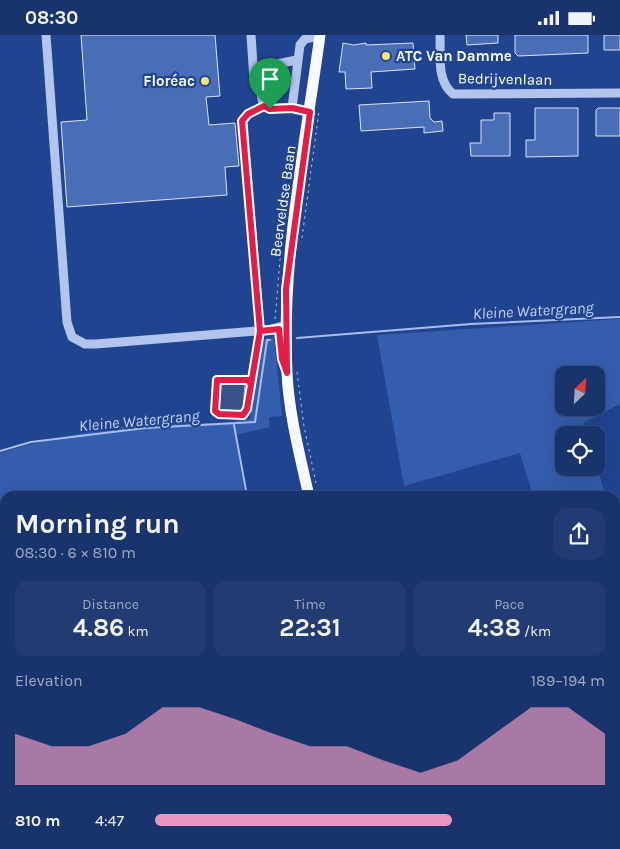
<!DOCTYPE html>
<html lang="en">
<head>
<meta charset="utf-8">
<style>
  body { margin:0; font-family:Karla,sans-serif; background:#223b72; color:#f1f3f6; height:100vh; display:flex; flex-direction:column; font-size:19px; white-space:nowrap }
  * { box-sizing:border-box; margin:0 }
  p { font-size:16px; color:#9faac2 }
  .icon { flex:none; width:28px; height:28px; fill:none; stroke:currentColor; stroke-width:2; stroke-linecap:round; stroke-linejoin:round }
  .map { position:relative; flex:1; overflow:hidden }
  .details { position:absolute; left:0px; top:456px; width:620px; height:359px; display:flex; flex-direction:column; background:#19336d; border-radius:15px 15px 0 0; box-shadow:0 5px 20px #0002,0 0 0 1px #374e80 }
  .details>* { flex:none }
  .needle { width:32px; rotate:25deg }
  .controls { position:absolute; left:555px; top:331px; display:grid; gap:10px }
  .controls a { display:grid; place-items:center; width:50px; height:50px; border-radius:10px; background:#19336d; box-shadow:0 5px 20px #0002,0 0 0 1px #374e80; font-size:25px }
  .pin { position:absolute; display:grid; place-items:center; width:42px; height:42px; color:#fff; margin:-51px -21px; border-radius:50% 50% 50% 0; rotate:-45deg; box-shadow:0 0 5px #0007 }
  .pin .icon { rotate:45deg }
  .round { display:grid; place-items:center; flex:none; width:52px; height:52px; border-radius:15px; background:#223b72 }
  .summary { display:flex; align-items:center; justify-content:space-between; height:85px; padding:0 15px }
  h1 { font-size:28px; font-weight:700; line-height:38px }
  .metrics { display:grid; grid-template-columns:repeat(3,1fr); gap:8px; height:85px; padding:5px 15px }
  .metrics div { display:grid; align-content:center; border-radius:12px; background:#223b72; text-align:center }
  .metrics b { font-size:25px; font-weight:700 }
  .metrics small { font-size:14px; font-weight:400 }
  .metrics p { font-size:14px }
  .chart { height:140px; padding:10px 15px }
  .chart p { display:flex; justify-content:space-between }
  .chart svg { width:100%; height:90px; margin-top:5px; fill:#e797bd; opacity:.7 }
  ul { padding:0 15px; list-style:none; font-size:16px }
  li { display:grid; grid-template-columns:80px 60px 1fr; align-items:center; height:38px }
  li i { height:12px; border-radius:6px; background:#e797bd }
  .status { display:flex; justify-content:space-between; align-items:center; height:35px; padding:0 25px; background:#19336d; direction:ltr }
  .status svg { height:14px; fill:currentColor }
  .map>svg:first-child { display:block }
</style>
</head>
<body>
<div class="status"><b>08:30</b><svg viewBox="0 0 49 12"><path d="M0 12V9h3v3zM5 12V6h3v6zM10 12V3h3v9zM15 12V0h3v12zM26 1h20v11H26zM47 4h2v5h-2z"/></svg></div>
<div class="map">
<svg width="620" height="814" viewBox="0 0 620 814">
  <rect width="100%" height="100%" fill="#214491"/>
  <path fill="#355dae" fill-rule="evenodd" d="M 620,284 L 620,369 L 583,388 L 586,400 L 564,400 L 564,432 L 596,431 L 606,461 L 533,461 L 520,418 L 404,451 L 377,300 ZM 564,340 L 596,340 L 596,372 L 564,372 Z
    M 274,302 L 282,381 L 269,382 L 270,392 L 235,400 L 245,461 L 5,461 L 5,611 L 0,611 L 0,418 C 45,404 100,393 147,390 C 181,387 215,391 250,384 L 260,305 Z
    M 620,480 L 620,613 L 618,614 L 615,607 L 615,482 Z
    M 24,810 L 263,810 L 263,814 L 24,814 Z
    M 309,810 L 384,810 L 383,814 L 309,814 Z"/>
  <path fill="#39528a" stroke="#a6beee" d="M 219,347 L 245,347 L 243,376 L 218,375 Z"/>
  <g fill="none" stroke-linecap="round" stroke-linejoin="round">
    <path stroke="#a6beee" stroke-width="2" d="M 297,303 L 471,289 L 620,282
      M 234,390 L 247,461
      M 0,416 L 31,407 L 145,393 L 255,387 L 267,305 L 270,305"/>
  </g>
  <path fill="#4a6db8" stroke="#d8e3f9" d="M 81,0 L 215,0 L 220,61 L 206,62 L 209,90 L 235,88 L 239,131 L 225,132 L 227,160 L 67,172 L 61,87 L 87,85 Z
    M 466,0 L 498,0 L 498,8 L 467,10 Z
    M 515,0 L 588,0 L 588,18 L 518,21 L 515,18 Z
    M 604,0 L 620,0 L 620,15 L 604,15 Z
    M 343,8 L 354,10 L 366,8 L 366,10 L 413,8 L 415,34 L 371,37 L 372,53 L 346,54 L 345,37 L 339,37 Z
    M 429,66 L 430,83 L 434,87 L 442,86 L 443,96 L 424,98 L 424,92 L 361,96 L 359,70 Z
    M 535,73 L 578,73 L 578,121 L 526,122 L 526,105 L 535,105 Z
    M 598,73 L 620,73 L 620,101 L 596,101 L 596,75 Z
    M 494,78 L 510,78 L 510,121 L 471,121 L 470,108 L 481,108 L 481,85 L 494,85 Z"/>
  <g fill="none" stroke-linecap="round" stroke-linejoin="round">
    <path stroke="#b2c5ed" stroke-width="1" stroke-dasharray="2.5 4" stroke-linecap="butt" d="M 302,203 L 319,76
      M 275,284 L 282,201
      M 275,301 L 277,314
      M 297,337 L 304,391 L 316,448
      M 579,810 L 608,814
      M 403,814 L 404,810
      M 610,814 L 620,813"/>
    <path stroke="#b2c5ed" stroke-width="9" d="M 46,0 L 67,287 L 72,302 L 85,309 L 96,309 L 268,295 L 286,290
      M 251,0 L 254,45 L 261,54
      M 440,0 C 441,21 436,45 453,59 L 620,58
      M 297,25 L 266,31 C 261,39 261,45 261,54 C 261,79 272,72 290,73 C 297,73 304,75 310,77
      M 292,73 L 300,10 L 305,4 L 314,2
      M 251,350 L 249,345 L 217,345 L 215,376 L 219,379 L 243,380 L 247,374 L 260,296 L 243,86 L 248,79 L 264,71"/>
    <path stroke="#f9faff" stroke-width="11" d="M 309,461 C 300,421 289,380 287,338 C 281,225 305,112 320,0
      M 393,814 L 394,810"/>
  </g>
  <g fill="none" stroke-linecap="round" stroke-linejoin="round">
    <defs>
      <path id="route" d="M 270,74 L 264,71 L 248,79 L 242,86 L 260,296 L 247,374 L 243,380 L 219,379 L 215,376 L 217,345 L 248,345 L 251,350 L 260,296 L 279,294 L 282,324 L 287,338 L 286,254 L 310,77 L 292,73 L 270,74"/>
    </defs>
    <use href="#route" stroke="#fff" stroke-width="10"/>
    <use href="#route" stroke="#e11d48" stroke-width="6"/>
  </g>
  <g fill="#f9e474" stroke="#214491" stroke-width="2">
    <circle cx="386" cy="21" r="5"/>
    <circle cx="205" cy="46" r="5"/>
  </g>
  <g text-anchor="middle" stroke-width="4.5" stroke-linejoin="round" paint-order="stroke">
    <g font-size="15" font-weight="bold" fill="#fff" stroke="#214491" text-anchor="start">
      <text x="396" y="26">ATC Van Damme</text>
      <text x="195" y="51" text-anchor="end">Floréac</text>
    </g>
    <g font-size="15" fill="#fff" stroke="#214491">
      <text transform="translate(505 44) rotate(1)" y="5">Bedrijvenlaan</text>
      <text transform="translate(283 166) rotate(-82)" y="5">Beerveldse Baan</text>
    </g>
    <g font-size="16" font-style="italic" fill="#bfd0f4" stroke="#214491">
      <text transform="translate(533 275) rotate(-3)" y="6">Kleine Watergrang</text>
      <text transform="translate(139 385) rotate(-5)" y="6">Kleine Watergrang</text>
    </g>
  </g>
</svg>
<div class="controls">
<a><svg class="needle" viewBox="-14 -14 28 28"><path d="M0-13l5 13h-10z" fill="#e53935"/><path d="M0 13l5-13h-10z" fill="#9faac2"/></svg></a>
<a><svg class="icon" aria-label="locate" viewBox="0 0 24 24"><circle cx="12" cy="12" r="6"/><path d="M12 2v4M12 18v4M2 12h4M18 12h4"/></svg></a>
</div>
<div class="pin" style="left:270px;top:74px;background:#1e9e55"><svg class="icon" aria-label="arrive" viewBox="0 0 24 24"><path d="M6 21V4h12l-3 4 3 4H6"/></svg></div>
<section class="details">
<div class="summary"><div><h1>Morning run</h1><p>08:30 · 6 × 810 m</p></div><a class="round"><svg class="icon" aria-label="share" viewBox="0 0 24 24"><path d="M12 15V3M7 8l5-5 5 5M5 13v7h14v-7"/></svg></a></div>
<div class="metrics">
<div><p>Distance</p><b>4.86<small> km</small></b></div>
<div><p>Time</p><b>22:31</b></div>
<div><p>Pace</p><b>4:38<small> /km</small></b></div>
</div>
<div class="chart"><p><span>Elevation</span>189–194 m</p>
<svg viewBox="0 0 160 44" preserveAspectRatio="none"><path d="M0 44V19L10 25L20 25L30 19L40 6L50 6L60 12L70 19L80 25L90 25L100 32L110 38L120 32L130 19L140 6L150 6L160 19V44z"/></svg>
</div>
<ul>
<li><b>810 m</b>4:47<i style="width:66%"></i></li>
</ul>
</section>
</div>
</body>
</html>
